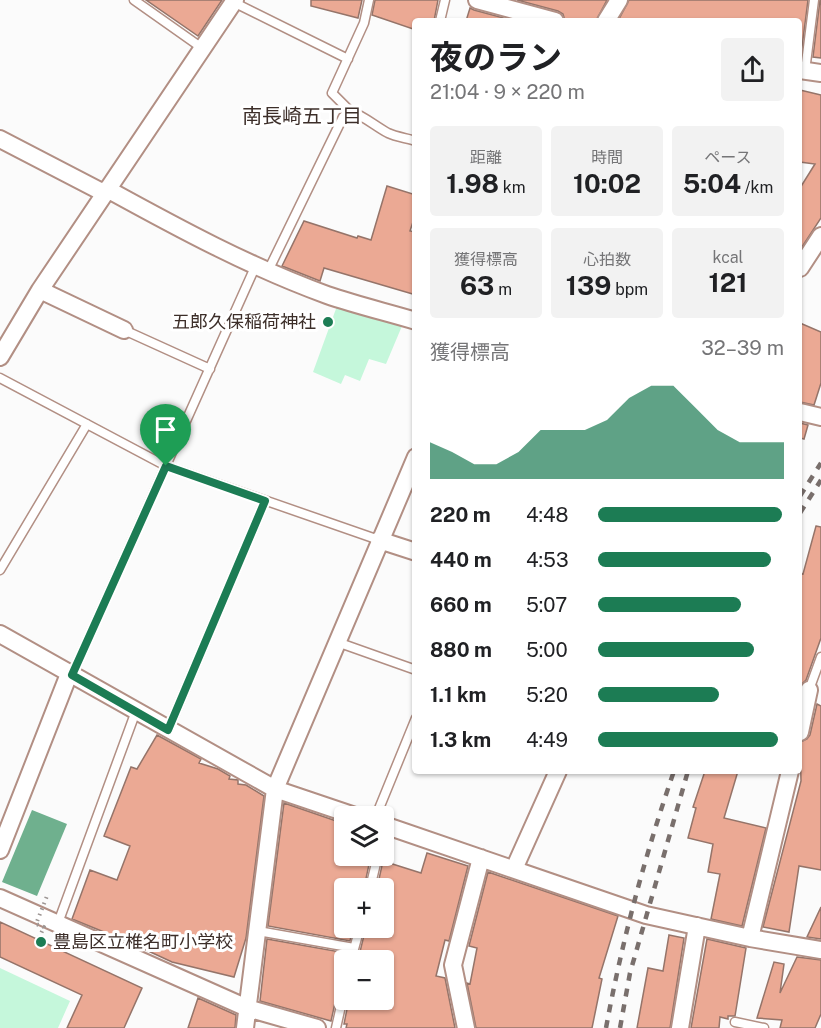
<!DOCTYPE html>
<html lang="ja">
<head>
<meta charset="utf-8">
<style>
  body { margin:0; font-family:"Public Sans","Noto Sans JP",sans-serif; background:#f2f2f2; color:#202124; height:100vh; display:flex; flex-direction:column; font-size:22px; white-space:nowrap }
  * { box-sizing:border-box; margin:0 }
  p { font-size:20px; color:#757577 }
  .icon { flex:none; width:33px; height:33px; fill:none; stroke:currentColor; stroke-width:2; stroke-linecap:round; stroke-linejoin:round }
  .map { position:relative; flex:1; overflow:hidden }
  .details { position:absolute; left:412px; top:18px; width:390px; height:756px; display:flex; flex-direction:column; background:#fff; border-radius:6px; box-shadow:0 2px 4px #0004 }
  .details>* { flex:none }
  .buttons { position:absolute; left:334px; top:806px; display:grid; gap:12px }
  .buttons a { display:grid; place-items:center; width:60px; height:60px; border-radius:6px; background:#fff; box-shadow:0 2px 4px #0004; font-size:30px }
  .pin { position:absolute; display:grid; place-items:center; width:51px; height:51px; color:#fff; margin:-62px -26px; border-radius:50% 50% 50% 0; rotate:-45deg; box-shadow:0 0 6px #0007 }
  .pin .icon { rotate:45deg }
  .round { display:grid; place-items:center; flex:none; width:63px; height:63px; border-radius:6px; background:#f2f2f2 }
  .overview { display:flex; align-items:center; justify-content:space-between; height:102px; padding:0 18px }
  h1 { font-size:33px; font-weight:700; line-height:45px }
  .metrics { display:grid; grid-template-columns:repeat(3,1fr); gap:9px; height:102px; padding:6px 18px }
  .metrics div { display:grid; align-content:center; border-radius:6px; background:#f2f2f2; text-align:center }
  .metrics b { font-size:26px; font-weight:700 }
  .metrics small { font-size:16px; font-weight:400 }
  .metrics p { font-size:16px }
  .chart { height:168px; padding:12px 18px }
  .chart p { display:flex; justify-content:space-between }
  .chart svg { width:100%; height:108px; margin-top:6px; fill:#1c7c54; opacity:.7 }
  ul { padding:0 18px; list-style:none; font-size:20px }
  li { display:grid; grid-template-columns:96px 72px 1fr; align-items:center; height:45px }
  li i { height:15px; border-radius:8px; background:#1c7c54 }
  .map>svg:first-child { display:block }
</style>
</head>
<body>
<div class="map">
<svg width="821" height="1028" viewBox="0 0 821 1028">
  <rect width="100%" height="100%" fill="#fbfbfb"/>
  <path fill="#c5f7db" d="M 337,306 L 402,326 L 386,364 L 369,359 L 360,381 L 345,375 L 341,384 L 313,372 Z
    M 0,968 L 70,1001 L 58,1028 L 0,1028 Z"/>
  <path fill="#6fb08e" d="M 32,810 L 67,824 L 37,896 L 2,882 Z"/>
  <path fill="#eba994" stroke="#957469" stroke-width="1.5" d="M 146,0 L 222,0 L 198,36 Z
    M 311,0 L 362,0 L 358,18 L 311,6 Z
    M 375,0 L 438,0 L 434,21 L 416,21 L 416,30 L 372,15 Z
    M 517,0 L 607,0 L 596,21 L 565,21 L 563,14 L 558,11 Z
    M 629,0 L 808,0 L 801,55 L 800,21 L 618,21 Z
    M 820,0 L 821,0 L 821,58 L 813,57 Z
    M 470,8 L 474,10 L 515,21 L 466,21 Z
    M 800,90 L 821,95 L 821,218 L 800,250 L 800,188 L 815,164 L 800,162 Z
    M 387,186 L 416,195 L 416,213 L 410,231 L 416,232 L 416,295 L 324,268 L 320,281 L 282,266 L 304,221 L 357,238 L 358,236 L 371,240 Z
    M 800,323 L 821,332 L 821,383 L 814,405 L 800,402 Z
    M 800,423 L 808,425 L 804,439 L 800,438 Z
    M 816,526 L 821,527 L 821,638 L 806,680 L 800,686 L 800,573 L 803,574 Z
    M 817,704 L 821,706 L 821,870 L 799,866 L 789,932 L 763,927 L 801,781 L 800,742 L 807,739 L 810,735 Z
    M 157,735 L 201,759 L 199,763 L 218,769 L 230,776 L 229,779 L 238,780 L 238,784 L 246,785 L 264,796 L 246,938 L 234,977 L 172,962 L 131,943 L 72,919 L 90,870 L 117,880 L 130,846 L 104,836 L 131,767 L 137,769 Z
    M 705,771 L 738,771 L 724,818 L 766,828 L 742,926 L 711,919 L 720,874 L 708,872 L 713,844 L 688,838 L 696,808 L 693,807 Z
    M 284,803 L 345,824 L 345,855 L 371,855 L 364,888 L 345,888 L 345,927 L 353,927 L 350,941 L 268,926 Z
    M 427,853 L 468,866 L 449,941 L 445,940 L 436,976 L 445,978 L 455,1028 L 346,1028 L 347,1024 L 344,1024 L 349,999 L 384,999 L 384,960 L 358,960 L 366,927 L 384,927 L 384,888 L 377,888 L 383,861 L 421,873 Z
    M 488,872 L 618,916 L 599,978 L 602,979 L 592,1028 L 476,1028 L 467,983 L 470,984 L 477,948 L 469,946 Z
    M 821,907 L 821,939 L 807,937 Z
    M 0,922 L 142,988 L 124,1028 L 67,1028 L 82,995 L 0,957 Z
    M 669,935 L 684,938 L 670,1028 L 637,1028 L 648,968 L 663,971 Z
    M 267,939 L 346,953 L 331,1021 L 260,1001 Z
    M 707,939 L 746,948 L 735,1016 L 728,1016 L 728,1019 L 720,1017 L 719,1028 L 691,1028 Z
    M 797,957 L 821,960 L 821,1014 L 815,1028 L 780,1028 L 782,1020 L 757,1018 L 774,962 L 784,964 L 780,993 Z
    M 198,998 L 236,1015 L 235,1028 L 188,1028 Z"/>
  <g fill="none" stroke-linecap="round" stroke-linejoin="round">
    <defs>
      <path id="service" d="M 134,0 L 202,48
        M 233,2 L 348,59
        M 440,21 L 445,0
        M 805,71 L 814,0
        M 350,111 L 332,93 L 364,23 L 369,0
        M 268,271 L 343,117 L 350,111 C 364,116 375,126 388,133 C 396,137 407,138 416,141
        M 124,330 L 210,369
        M 0,378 L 166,466 L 379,540
        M 0,570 L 87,424
        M 337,642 L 416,670
        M 72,675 L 256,265
        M 809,690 L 821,657
        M 168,730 L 265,501
        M 376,816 L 416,718
        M 370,888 L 378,855
        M 58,923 L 136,711
        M 258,931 L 354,948
        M 351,960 L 360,927
        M 735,1022 L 764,1028
        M 336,1028 L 345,988"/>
      <path id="minor" d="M 477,0 L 555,21
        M 606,21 L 619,0
        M 800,70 L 821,73
        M 0,139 L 104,193
        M 107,189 C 178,228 250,267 327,295 C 356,305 386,312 416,321
        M 800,268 L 821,236
        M 40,290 L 124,330
        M 0,357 L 40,290 L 235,0
        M 800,412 L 821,417
        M 379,540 L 416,552
        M 0,634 L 275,789 L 355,816
        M 800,732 L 809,690
        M 384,825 L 646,915 L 750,938 L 821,950
        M 0,850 L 69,674
        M 514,869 L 558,771
        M 0,898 L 247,1008 L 317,1028
        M 750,938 L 790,771
        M 245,1028 L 275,789 L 416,457
        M 466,1028 L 453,965 L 481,858
        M 680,1028 L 697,926"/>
    </defs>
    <use href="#service" stroke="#b28f84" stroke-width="11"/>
    <use href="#minor" stroke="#b28f84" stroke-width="20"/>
    <use href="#service" stroke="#fff" stroke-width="8"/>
    <use href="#minor" stroke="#fff" stroke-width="16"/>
    <path stroke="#796f6c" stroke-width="4.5" stroke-dasharray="8 8" stroke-linecap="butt" d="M 800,496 L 821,463
      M 800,513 L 821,480
      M 606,1028 C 622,941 645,855 674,771
      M 620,1028 L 630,973 L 688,771"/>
    <path stroke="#9c9593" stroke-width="4" stroke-dasharray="1.5 4.5" stroke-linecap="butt" d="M 39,938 L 44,927 L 36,924 L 47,896"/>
  </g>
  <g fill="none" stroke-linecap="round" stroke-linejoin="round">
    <defs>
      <path id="route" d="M 166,466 L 265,501 L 168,730 L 72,675 Z"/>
    </defs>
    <use href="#route" stroke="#fff" stroke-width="12"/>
    <use href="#route" stroke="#1c7c54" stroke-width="8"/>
  </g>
  <g fill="#1c7c54" stroke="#fff" stroke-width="2">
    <circle cx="328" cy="322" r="6"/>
    <circle cx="41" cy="942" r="6"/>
  </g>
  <g text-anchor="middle" stroke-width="6" stroke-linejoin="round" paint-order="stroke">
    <g font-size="18" fill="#3c2e29" stroke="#fff" text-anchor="end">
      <text x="316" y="328">五郎久保稲荷神社</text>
      <text x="53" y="948" text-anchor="start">豊島区立椎名町小学校</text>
    </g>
    <g font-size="20" fill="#3c2e29" stroke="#fff">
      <text x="302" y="123">南長崎五丁目</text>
    </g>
  </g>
</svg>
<div class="buttons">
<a><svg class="icon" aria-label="layers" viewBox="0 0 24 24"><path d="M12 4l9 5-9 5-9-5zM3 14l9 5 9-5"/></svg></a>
<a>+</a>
<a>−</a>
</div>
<div class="pin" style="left:166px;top:466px;background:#1e9e55"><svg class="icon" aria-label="arrive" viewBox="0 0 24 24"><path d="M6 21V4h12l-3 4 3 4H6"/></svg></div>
<section class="details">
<div class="overview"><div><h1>夜のラン</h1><p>21:04 · 9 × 220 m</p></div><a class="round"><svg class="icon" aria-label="share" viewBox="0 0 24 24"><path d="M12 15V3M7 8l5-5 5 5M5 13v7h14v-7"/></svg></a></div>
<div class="metrics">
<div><p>距離</p><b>1.98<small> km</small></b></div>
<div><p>時間</p><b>10:02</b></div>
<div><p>ペース</p><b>5:04<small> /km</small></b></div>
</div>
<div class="metrics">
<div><p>獲得標高</p><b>63<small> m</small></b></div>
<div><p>心拍数</p><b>139<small> bpm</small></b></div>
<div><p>kcal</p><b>121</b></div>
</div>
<div class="chart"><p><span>獲得標高</span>32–39 m</p>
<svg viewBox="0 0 160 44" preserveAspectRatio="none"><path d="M0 44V29L10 33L20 38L30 38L40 33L50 24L60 24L70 24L80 20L90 11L100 6L110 6L120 15L130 24L140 29L150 29L160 29V44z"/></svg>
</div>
<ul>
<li><b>220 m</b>4:48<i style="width:99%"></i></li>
<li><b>440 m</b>4:53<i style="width:93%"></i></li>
<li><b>660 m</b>5:07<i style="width:77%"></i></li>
<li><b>880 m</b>5:00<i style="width:84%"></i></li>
<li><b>1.1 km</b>5:20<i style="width:65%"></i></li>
<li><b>1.3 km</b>4:49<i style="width:97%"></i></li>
</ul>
</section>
</div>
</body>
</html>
